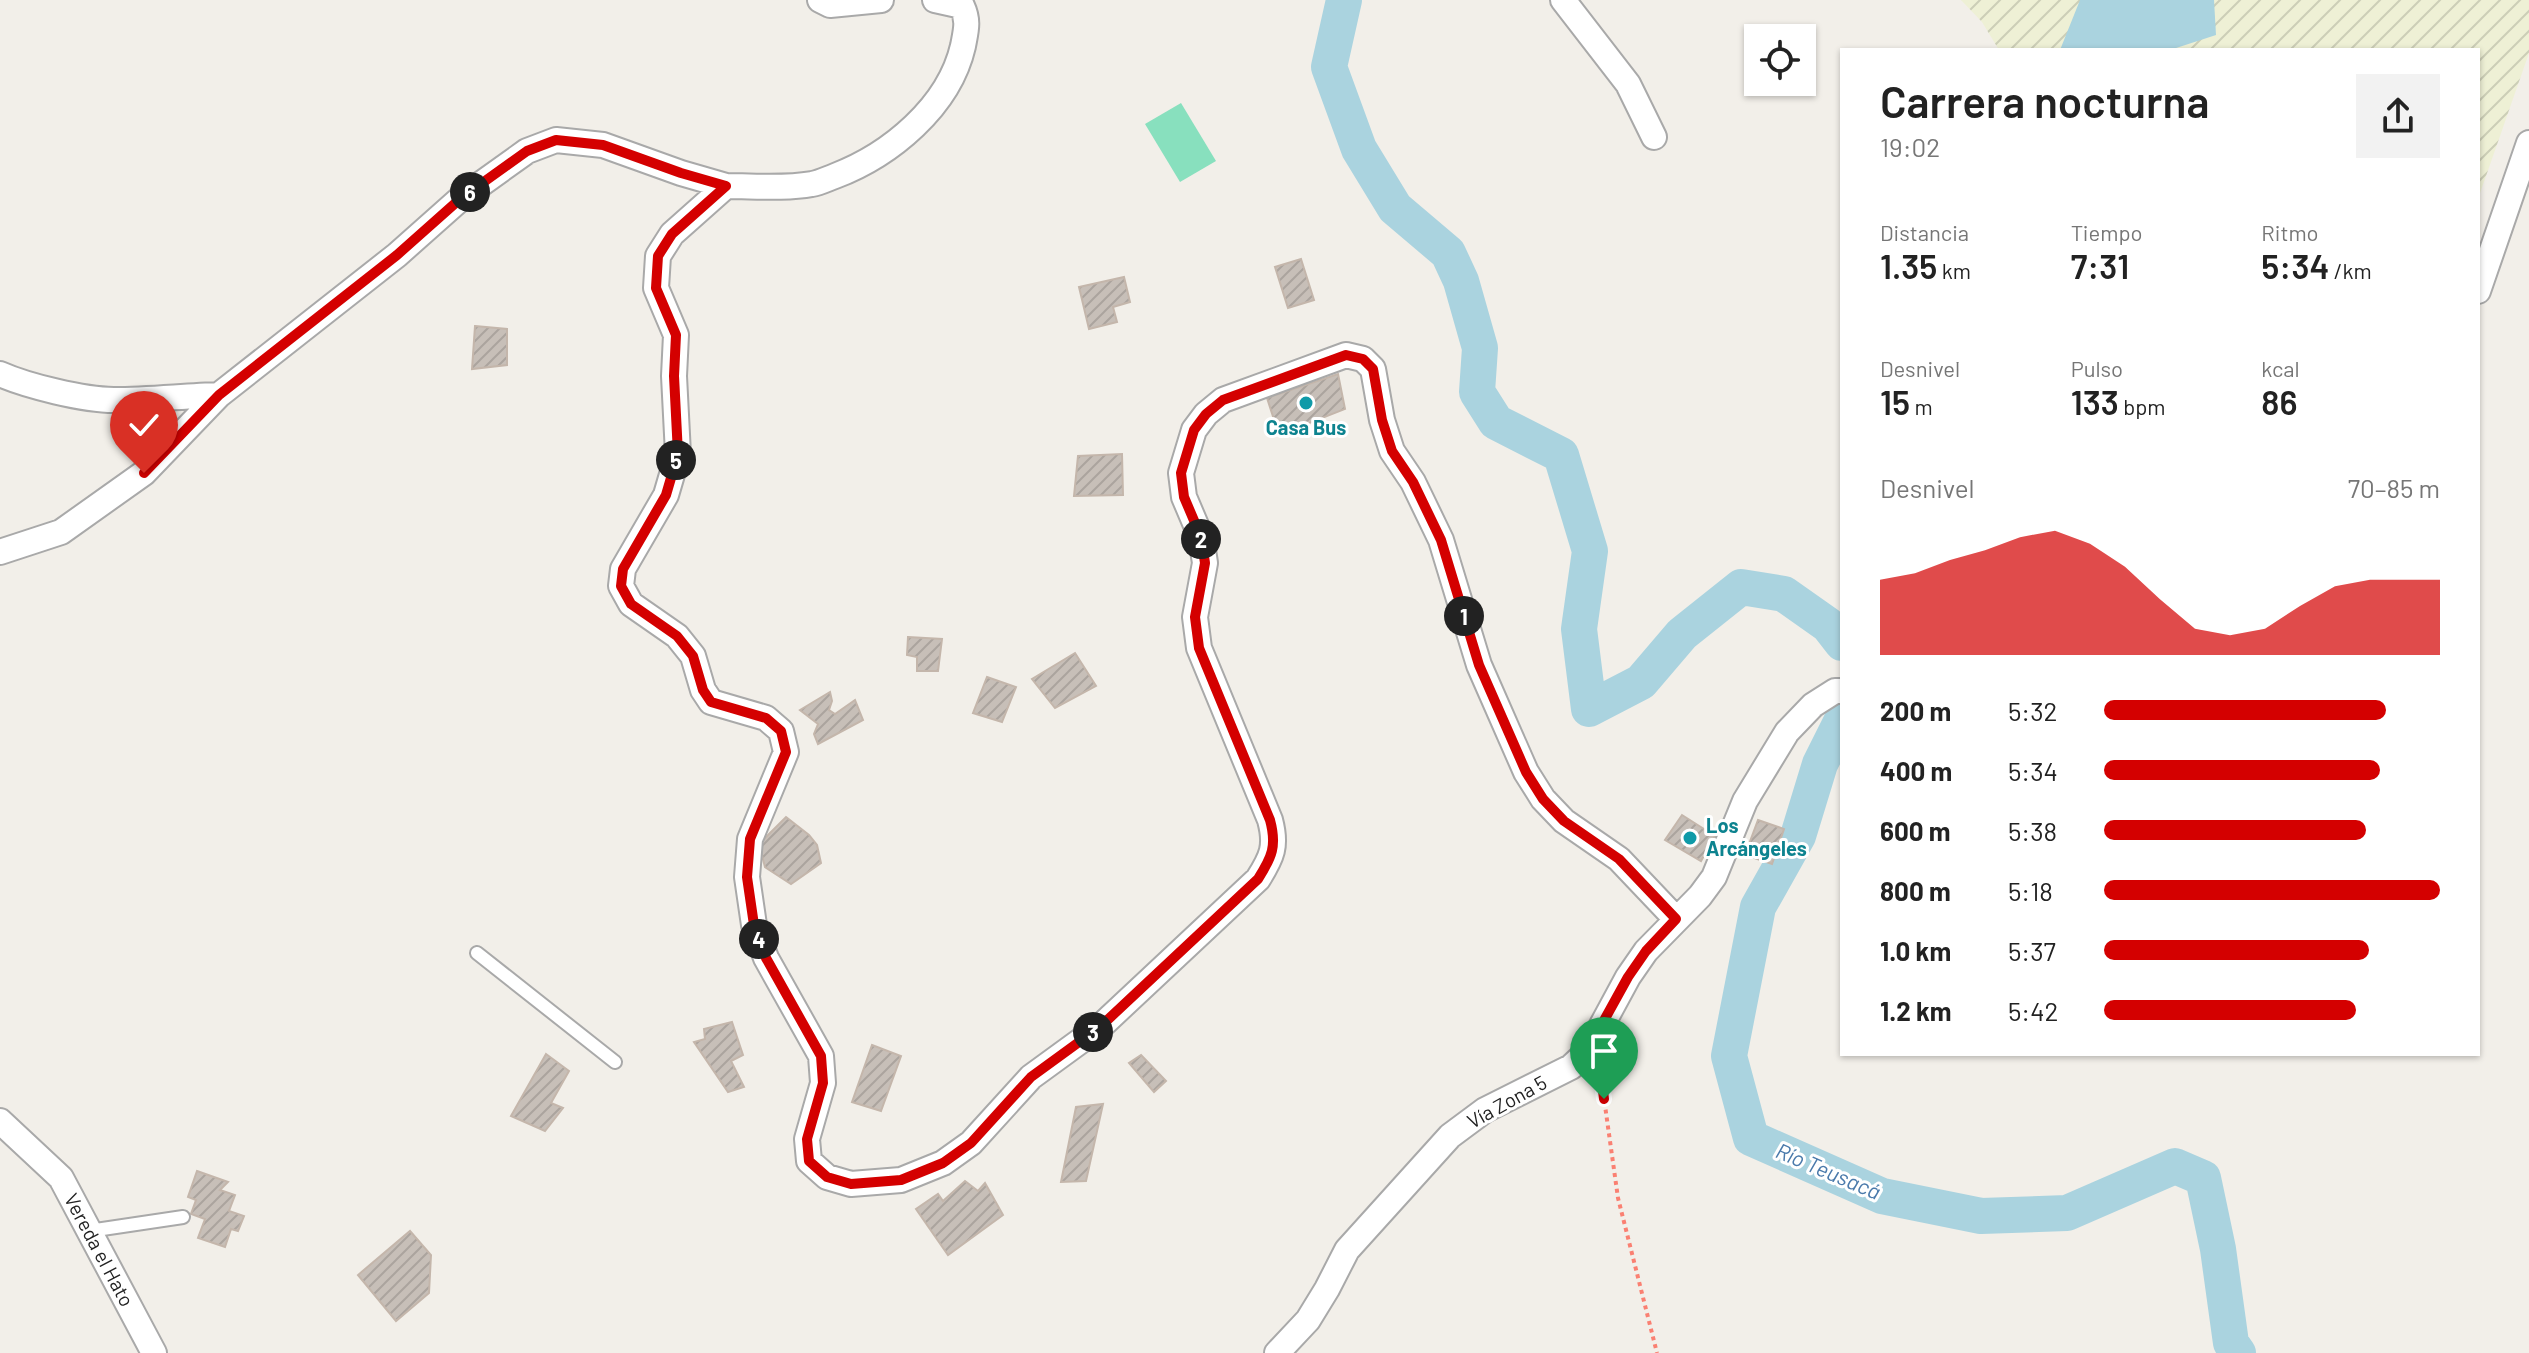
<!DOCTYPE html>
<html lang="es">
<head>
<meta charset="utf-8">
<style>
  body { margin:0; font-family:Barlow,sans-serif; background:#f2f2f2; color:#222; height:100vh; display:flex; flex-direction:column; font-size:30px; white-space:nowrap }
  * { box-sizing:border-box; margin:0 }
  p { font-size:26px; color:#767676 }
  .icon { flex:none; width:44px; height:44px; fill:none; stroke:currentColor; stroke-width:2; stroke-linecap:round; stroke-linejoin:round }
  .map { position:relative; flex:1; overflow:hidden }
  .drawer { position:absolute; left:1840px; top:48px; width:640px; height:1008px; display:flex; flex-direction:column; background:#fff; border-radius:0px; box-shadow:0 2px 6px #0004 }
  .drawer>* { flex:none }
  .buttons { position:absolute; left:1744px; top:24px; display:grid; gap:16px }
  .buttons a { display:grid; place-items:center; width:72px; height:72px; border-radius:0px; background:#fff; box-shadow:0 2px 6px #0004; font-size:40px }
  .pin { position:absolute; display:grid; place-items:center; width:68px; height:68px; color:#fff; margin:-82px -34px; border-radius:50% 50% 50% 0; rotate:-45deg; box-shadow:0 0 8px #0007 }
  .pin .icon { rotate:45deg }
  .km { position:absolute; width:40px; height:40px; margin:-20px; border-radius:50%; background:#222; color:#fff; font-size:22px; line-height:40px; text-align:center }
  .round { display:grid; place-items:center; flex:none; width:84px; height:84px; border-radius:0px; background:#f2f2f2 }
  .overview { display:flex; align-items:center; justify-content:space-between; height:136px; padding:0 40px }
  h1 { font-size:44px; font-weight:600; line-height:60px }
  .metrics { display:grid; grid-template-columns:repeat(3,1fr); gap:12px; height:136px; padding:8px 40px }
  .metrics div { display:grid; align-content:center }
  .metrics b { font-size:34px; font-weight:600 }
  .metrics small { font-size:22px; font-weight:400 }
  .metrics p { font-size:22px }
  .chart { height:224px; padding:16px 40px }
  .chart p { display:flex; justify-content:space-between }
  .chart svg { width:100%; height:144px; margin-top:8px; fill:#d40000; opacity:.7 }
  ul { padding:0 40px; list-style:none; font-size:26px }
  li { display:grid; grid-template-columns:128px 96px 1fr; align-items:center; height:60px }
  li i { height:20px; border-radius:10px; background:#d40000 }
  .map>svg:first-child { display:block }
</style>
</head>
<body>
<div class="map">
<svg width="2529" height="1353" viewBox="0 0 2529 1353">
  <defs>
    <pattern id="farmland-furrows" width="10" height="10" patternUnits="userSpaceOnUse" patternTransform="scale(2)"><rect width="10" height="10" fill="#eef0d5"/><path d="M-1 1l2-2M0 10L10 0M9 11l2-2" fill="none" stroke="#ccceb7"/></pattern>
    <pattern id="building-hatch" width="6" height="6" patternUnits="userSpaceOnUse" patternTransform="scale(2)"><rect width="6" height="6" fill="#c7bfb8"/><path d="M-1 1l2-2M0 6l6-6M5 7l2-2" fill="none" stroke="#aba49e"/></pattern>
  </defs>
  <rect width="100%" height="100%" fill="#f2efe9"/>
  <path fill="url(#farmland-furrows)" d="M 1961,0 L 2529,0 L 2529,53 L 2478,199 L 2478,50 L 1999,50 L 1982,22 Z"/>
  <path fill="#88e0be" d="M 1181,103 L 1216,161 L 1180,182 L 1145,124 Z"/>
  <path fill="#aad3df" d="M 2080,0 L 2214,0 L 2216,35 L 2170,50 L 2060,50 Z"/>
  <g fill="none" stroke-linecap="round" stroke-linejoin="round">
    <path stroke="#aad3df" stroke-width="36" d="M 1344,0 L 1329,67 L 1359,149 L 1395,208 L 1448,253 L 1461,281 L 1480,348 L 1477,392 L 1496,422 L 1561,455 L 1590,551 L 1579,629 L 1589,709 L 1641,682 L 1682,634 L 1741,587 L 1784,594 L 1828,625 L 1842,643
      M 1842,720 L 1820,764 L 1798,836 L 1758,907 L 1729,1056 L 1751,1138 L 1882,1196 L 1981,1216 L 2067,1213 L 2175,1166 L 2203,1178 L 2218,1249 L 2231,1343 L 2238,1353"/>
  </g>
  <path fill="url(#building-hatch)" stroke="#c4b6ab" stroke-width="2" d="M 1301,259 L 1314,300 L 1288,308 L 1275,267 Z
    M 1124,277 L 1130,302 L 1113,307 L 1117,322 L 1089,329 L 1079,287 Z
    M 475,326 L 507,329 L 507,365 L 472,369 Z
    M 1338,374 L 1345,409 L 1279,435 L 1267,398 Z
    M 1122,454 L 1123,495 L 1074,496 L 1078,456 Z
    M 908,637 L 942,639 L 938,671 L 917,671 L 917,657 L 907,655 Z
    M 1075,653 L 1096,686 L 1055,708 L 1032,679 Z
    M 987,677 L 1016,687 L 1002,722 L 973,713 Z
    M 830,692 L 832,701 L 829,710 L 835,714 L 855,700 L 863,720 L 818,744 L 814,734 L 818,724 L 800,710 Z
    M 1682,815 L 1715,836 L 1701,861 L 1665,840 Z
    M 786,817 L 809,835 L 817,845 L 821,863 L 791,884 L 765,867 L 759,844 Z
    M 1758,820 L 1784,829 L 1772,864 L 1745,855 Z
    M 732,1022 L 743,1055 L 731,1061 L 744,1087 L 728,1092 L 694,1042 L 705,1039 L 704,1029 Z
    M 872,1045 L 901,1056 L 881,1111 L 852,1102 Z
    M 546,1054 L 569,1071 L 551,1103 L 563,1108 L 545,1131 L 511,1116 Z
    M 1141,1055 L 1166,1081 L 1154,1092 L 1129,1063 Z
    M 1103,1104 L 1086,1181 L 1061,1182 L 1076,1107 Z
    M 197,1171 L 228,1182 L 220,1190 L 235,1195 L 229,1211 L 244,1216 L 238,1231 L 231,1229 L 225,1247 L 198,1238 L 205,1219 L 191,1214 L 196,1200 L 188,1197 Z
    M 965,1181 L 978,1191 L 985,1183 L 1003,1215 L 948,1255 L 916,1209 L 938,1194 L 943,1201 Z
    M 410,1231 L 431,1255 L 429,1293 L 396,1321 L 358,1275 Z"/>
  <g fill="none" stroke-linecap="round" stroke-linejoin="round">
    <defs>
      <path id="lane" d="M 477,953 L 615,1062
        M 89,1231 L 183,1217"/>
      <path id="street" d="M 820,0 L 830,5 L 881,0
        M 935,0 L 962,6 C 969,21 966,30 963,46 C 949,107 890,155 835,176 C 827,179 819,183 812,184 C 784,189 754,186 726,186 L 672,234 L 658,256 L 656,288 L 676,335 L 674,376 L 678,454 L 666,495 L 623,569 L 621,586 L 631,604 L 677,636 L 693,656 L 703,690 L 711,702 L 766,718 L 781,731 L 786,752 L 750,839 L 747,877 L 754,925 L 766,958 L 821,1056 L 823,1083 L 807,1139 L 809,1161 L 827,1177 L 851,1184 L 901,1180 L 943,1163 L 971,1143 L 1031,1077 L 1101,1026 L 1258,879 C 1272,857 1277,846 1270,820 L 1199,648 L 1195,617 L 1205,563 L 1201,537 L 1184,497 L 1181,473 L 1194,430 L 1206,414 L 1223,400 L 1346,355 L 1363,359 L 1373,369 L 1382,420 L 1392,451 L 1413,482 L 1441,540 L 1479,665 L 1526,772 L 1543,799 L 1564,821 L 1619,859 L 1676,919
        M 1563,0 L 1628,84 L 1654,137
        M 2478,291 L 2529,143
        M 0,374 C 27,386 84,400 114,400 C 149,400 184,396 219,395
        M 0,552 L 61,532 L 144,473 L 219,395 L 397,255 L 460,199 L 527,151 L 556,140 L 603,145 L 681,173 L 726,186
        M 0,1121 L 61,1178 L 154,1353
        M 1277,1353 L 1308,1320 L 1327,1289 L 1347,1250 L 1450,1136 L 1485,1110 L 1571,1067 L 1588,1051 L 1628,977 L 1646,951 L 1700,896 L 1714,877 L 1745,801 L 1787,732 L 1813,705 L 1835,691 L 1842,691"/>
    </defs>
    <use href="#lane" stroke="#a9a9a9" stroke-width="16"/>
    <use href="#street" stroke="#a9a9a9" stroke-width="28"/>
    <path stroke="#fa8072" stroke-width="4" stroke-dasharray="4 4" stroke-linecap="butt" d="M 1600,1070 L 1618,1198 L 1657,1353"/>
    <use href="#lane" stroke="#fff" stroke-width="12"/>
    <use href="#street" stroke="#fff" stroke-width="24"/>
  </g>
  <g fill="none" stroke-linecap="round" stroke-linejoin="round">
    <defs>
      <path id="route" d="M 144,473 L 219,395 L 397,255 L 460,199 L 527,151 L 556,140 L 603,145 L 681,173 L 726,186 L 672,234 L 658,256 L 656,288 L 676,335 L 674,376 L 678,454 L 666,495 L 623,569 L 621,586 L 631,604 L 677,636 L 693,656 L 703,690 L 711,702 L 766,718 L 781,731 L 786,752 L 750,839 L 747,877 L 754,925 L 766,958 L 821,1056 L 823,1083 L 807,1139 L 809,1161 L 827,1177 L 851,1184 L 901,1180 L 943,1163 L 971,1143 L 1031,1077 L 1101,1026 L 1258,879 C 1272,857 1277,846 1270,820 L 1199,648 L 1195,617 L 1205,563 L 1201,537 L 1184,497 L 1181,473 L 1194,430 L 1206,414 L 1223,400 L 1346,355 L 1363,359 L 1373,369 L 1382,420 L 1392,451 L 1413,482 L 1441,540 L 1479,665 L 1526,772 L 1543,799 L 1564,821 L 1619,859 L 1676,919 L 1646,951 L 1628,977 L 1596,1035 L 1604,1099"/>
    </defs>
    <use href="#route" stroke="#fff" stroke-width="16"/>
    <use href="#route" stroke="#d40000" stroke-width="10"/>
  </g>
  <g fill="#0f9aa8" stroke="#fff" stroke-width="3">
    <circle cx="1306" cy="403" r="8"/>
    <circle cx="1690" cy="838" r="8"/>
  </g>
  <g text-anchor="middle" stroke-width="6" stroke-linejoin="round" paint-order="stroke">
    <g font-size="20" font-weight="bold" fill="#0d838f" stroke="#fff">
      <text x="1306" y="435">Casa Bus</text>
      <text x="1706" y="833" text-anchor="start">Los<tspan x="1706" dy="23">Arcángeles</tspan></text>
    </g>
    <g font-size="20" fill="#222" stroke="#fff">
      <text transform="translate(1507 1102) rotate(-29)" y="7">Vía Zona 5</text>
      <text transform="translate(99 1250) rotate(62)" y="7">Vereda el Hato</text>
    </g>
    <g font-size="22" font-style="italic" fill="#4a7aab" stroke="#fff">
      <text transform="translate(1828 1171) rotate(23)" y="8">Río Teusacá</text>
    </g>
  </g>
</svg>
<div class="buttons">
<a><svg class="icon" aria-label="locate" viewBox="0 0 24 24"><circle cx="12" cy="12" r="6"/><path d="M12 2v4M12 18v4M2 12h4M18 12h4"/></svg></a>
</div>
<div class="pin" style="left:1604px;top:1099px;background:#1e9e55"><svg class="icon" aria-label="arrive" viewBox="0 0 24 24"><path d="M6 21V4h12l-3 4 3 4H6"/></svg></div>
<div class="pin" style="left:144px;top:473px;background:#d93025"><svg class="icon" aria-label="check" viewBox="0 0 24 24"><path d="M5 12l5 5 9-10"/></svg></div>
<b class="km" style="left:1464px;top:616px">1</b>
<b class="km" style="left:1201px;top:539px">2</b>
<b class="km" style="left:1093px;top:1032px">3</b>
<b class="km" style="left:759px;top:939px">4</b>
<b class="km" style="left:676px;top:460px">5</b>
<b class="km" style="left:470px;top:192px">6</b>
<section class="drawer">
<div class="overview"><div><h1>Carrera nocturna</h1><p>19:02</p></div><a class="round"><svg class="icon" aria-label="share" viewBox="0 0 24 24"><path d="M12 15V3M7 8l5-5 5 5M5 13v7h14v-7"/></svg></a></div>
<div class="metrics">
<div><p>Distancia</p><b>1.35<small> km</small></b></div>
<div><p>Tiempo</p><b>7:31</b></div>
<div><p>Ritmo</p><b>5:34<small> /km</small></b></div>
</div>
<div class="metrics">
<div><p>Desnivel</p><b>15<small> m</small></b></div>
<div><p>Pulso</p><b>133<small> bpm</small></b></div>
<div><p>kcal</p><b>86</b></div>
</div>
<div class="chart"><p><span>Desnivel</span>70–85 m</p>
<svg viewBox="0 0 160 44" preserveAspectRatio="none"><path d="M0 44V21L10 19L20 15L30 12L40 8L50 6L60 10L70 17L80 27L90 36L100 38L110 36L120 29L130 23L140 21L150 21L160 21V44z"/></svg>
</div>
<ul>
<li><b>200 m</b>5:32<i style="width:84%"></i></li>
<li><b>400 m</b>5:34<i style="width:82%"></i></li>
<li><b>600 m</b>5:38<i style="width:78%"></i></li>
<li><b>800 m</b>5:18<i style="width:100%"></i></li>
<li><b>1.0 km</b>5:37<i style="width:79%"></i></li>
<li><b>1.2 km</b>5:42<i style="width:75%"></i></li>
</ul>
</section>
</div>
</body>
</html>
